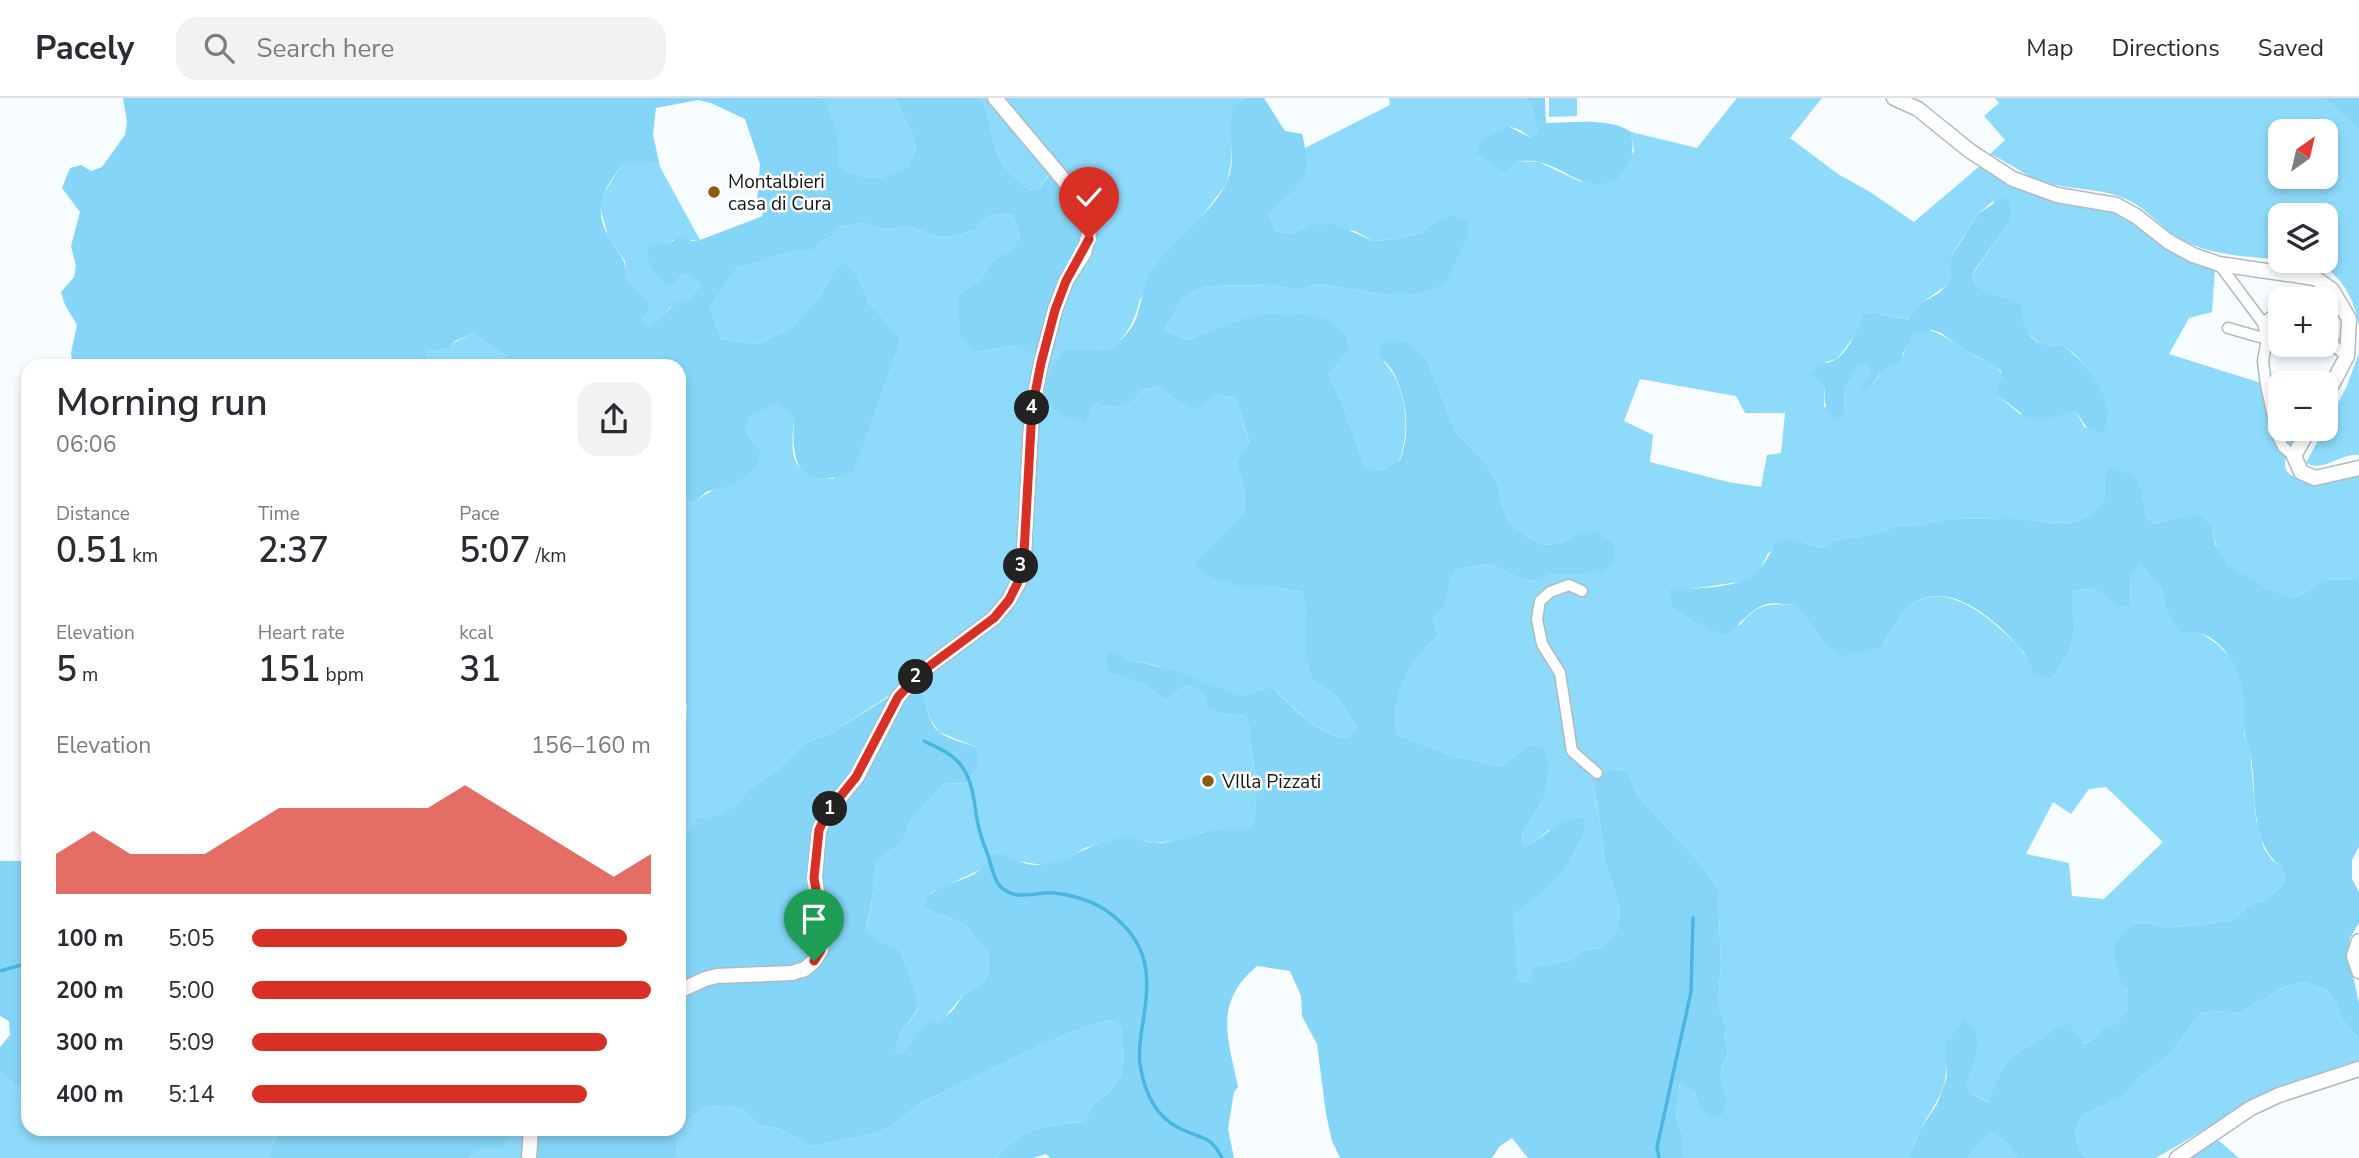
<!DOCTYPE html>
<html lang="en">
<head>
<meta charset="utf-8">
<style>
  body { margin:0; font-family:"Nunito Sans",sans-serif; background:#f2f2f3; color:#2b2b33; height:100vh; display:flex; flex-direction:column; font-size:26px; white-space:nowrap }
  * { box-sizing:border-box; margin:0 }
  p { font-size:23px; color:#7c7c81 }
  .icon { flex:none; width:38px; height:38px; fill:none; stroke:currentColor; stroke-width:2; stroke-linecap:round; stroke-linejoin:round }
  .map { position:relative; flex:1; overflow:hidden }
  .sheet { position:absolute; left:21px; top:261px; width:665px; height:777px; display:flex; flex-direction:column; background:#fff; border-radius:21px; box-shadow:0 4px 10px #0003 }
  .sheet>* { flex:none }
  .needle { width:46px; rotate:34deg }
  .tools { position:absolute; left:2268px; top:21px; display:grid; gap:14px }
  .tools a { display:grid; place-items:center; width:70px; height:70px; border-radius:14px; background:#fff; box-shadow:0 4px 10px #0003; font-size:35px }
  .pin { position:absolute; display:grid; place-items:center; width:60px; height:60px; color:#fff; margin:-72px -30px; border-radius:50% 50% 50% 0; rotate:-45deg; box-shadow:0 0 7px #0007 }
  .pin .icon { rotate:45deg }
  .km { position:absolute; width:35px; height:35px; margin:-18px; border-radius:50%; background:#222; color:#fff; font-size:19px; line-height:35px; text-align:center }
  .round { display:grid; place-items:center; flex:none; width:74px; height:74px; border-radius:21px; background:#f2f2f3 }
  .headline { display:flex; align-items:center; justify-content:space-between; height:119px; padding:0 35px }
  h1 { font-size:38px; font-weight:600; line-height:52px }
  .figures { display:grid; grid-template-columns:repeat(3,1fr); gap:10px; height:119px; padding:7px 35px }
  .figures div { display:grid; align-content:center }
  .figures b { font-size:35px; font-weight:600 }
  .figures small { font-size:19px; font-weight:400 }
  .figures p { font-size:19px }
  .chart { height:196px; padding:14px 35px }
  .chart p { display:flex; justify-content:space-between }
  .chart svg { width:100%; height:126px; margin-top:7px; fill:#d93025; opacity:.7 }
  ul { padding:0 35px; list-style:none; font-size:23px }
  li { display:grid; grid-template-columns:112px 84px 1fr; align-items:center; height:52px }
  li i { height:18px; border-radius:9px; background:#d93025 }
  header { display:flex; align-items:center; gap:42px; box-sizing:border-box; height:98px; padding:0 35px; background:#fff; border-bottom:2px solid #e1e1e2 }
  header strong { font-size:33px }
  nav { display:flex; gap:38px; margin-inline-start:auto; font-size:24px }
  .search { width:490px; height:63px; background:#f2f2f3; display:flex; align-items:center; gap:18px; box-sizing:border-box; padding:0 24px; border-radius:21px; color:#7c7c81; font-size:26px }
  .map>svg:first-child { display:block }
</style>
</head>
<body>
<header>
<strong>Pacely</strong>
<div class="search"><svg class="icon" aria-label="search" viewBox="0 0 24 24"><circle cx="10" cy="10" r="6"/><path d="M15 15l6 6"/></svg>Search here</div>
<nav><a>Map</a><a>Directions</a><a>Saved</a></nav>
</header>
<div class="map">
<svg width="2359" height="1060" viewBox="0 0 2359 1060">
  <rect width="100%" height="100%" fill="#f7fcfe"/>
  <path fill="#8edafb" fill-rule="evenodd" d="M 822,0 L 895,0 L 914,41 L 916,52 L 909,69 C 883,82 864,84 840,68 L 837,49 Z
    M 980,0 L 1246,0 L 1234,7 L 1231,65 L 1227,85 L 1140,201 C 1135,223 1128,236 1111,251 L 1063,253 L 1046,282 L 1090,315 L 1095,305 L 1101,308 L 1114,309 L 1128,305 L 1142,293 L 1159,288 L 1172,299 L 1217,297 L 1236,301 L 1249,345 L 1236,364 L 1244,392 L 1245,413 L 1203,455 L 1244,489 L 1268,489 L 1302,494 L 1306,514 L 1306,561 L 1312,582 L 1336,598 L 1357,630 L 1348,640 C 1319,638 1292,608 1271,588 L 1243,598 L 1158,568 L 1131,562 L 1117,554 L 1108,573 L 1149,589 L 1165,602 L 1187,587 L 1204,595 L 1223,616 L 1247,618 C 1250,647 1264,706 1250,731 L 1203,734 L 1183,742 L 1152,745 L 1128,738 L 1085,750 L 1065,762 L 1048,768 L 1017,763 L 1006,756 L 980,772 L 932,794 L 924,810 L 966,827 L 989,857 L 988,877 L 982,886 L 964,896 L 945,919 L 938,925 L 929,926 L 914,939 L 902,955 L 893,955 L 900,937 L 918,911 L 917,901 L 904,861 L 898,850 L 883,846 L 865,832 C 874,809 872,788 876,763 L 901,746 L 911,722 L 944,686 L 966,685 L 976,649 L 939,634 L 930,621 L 920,587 L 893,595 L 833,634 L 803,646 L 776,673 L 748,691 L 737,706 L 719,719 L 697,720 L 679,745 L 679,639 L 686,624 L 687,606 L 679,599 L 679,400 L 694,405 C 720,381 746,392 762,354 L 746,334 L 750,319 L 777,303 L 794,319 C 791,358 788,377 833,381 L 864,347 L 901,243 L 887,224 L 870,206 L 858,179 L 831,178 L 820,198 L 790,231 L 757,246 L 722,241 L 710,210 L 738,169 C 764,165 787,151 813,153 L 821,143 L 833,138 L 838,129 L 863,125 L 882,131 L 909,129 L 942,140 L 957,138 L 974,132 L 991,117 L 1012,116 L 1020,138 L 1013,153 L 994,161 L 980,182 L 958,196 L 975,254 L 1016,248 L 1049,208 L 1056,184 L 1068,170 L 1050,75 L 1040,89 L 1030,92 C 1015,81 1000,67 995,48 C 990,31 991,15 980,0 Z
    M 1389,0 L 1526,0 L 1532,10 L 1537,33 L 1531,40 L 1520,32 L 1508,28 L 1496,35 L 1516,63 L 1539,64 L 1581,84 L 1634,54 L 1631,34 L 1697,50 L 1737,0 L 1822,0 L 1790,40 L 1838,76 L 1870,94 L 1914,124 L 1982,66 L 2017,91 L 2058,103 L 2105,106 L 2215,171 L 2212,214 L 2189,220 L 2169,256 L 2280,291 L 2280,331 L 2303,331 C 2298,340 2286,355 2285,365 C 2284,393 2344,376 2359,374 L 2359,481 L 2322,482 L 2306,494 L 2294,500 C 2273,492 2246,483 2229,469 C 2218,459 2214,442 2212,429 L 2176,420 L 2155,426 L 2146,419 L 2143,396 L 2104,377 L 2105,399 L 2094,415 L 2074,424 L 2052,425 L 2013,420 L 1945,421 L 1920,427 L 1896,428 L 1874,436 L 1834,442 L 1821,450 L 1794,441 L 1768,455 L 1760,472 L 1746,483 L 1690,491 L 1668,491 L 1672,510 L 1706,531 L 1740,527 C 1759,504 1768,506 1796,507 L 1824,545 L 1882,549 C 1890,537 1897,522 1906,512 C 1941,475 1992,521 2017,547 C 2021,551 2023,556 2027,560 C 2035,568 2044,574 2052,581 C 2064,564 2076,547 2074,525 C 2073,511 2070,508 2074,493 C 2096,488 2100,494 2115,508 L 2131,508 L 2130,480 L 2140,466 L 2161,490 L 2165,510 L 2217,546 L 2230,559 L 2242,580 L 2246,614 L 2244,637 L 2250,653 L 2256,722 L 2264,751 L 2272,762 L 2282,769 L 2285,782 C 2274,798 2266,804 2247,807 C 2244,811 2240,817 2236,820 C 2229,824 2173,830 2164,829 C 2156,828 2146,822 2137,825 C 2126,829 2120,840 2113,849 L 2128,890 L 2128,911 L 2116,928 L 2102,930 L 2093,941 L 2083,946 L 2077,938 L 2057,927 C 2044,942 2025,947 2011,960 C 1999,971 1994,990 1990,1005 L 1970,995 L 1967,984 L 1946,966 C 1948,993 1931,1011 1919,1034 C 1915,1042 1912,1051 1908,1060 L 1682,1060 L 1682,1036 L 1676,1020 L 1680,983 L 1694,993 L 1698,1008 L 1728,1003 C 1722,985 1716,974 1728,957 L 1725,942 L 1726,927 L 1718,906 L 1721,868 L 1718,792 L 1705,770 L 1638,698 L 1627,672 L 1610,671 L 1593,685 L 1603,742 L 1604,761 L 1620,812 L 1617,832 L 1601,850 L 1584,852 L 1570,862 L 1535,869 L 1530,884 L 1518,883 L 1512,816 L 1548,791 L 1574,755 L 1584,739 L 1549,732 L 1535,743 L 1523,748 L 1522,737 L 1542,703 L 1531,646 L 1501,668 L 1456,659 L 1396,636 C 1396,625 1394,613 1396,602 C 1401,579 1421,552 1439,538 L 1433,521 C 1454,504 1444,492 1456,471 L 1489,466 L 1524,482 L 1541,483 L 1552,476 L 1562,475 L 1577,436 L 1560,445 L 1545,447 L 1529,440 L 1509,423 L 1502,406 L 1499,388 L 1486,365 L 1456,334 L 1427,261 L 1383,263 C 1407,287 1411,333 1399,363 L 1382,372 L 1365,368 L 1342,304 L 1329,277 L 1351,250 L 1280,216 L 1237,223 L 1186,242 L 1164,231 L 1184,199 L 1207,188 L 1271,187 L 1301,192 L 1317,186 L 1390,197 L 1413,197 L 1433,193 L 1468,138 L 1436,123 L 1421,135 L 1396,141 L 1373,143 L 1355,133 L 1309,127 L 1291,136 L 1276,133 L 1268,116 L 1306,72 L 1305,50 L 1390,7 ZM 1993,103 L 2009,125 L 1973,175 L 1974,184 L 1981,192 L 2019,205 L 2026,234 L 2043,248 C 2050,248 2059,247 2066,250 C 2082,259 2100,289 2106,306 L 2085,330 L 2075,312 L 2020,316 L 1997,297 L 2004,279 C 1997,265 1980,262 1968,254 C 1947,241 1914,211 1904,256 L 1882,274 L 1870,290 L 1860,291 L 1871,275 L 1869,264 L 1859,265 L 1844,293 L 1845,313 L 1824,309 L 1826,264 L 1837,261 L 1856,236 L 1862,218 L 1871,214 L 1910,222 L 1921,205 L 1946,188 L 1951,179 L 1951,159 L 1956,150 L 1978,116 ZM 1640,281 L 1736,298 L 1745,315 L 1785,315 L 1781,355 L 1767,357 L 1761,389 L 1728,384 L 1650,364 L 1653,337 L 1624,323 ZM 2106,689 L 2163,744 L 2104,801 L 2072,798 L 2069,765 L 2026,756 L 2053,704 L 2071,716 L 2089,691 Z
    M 1549,0 L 1577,0 L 1577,18 L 1549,19 Z
    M 1995,0 L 2324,0 L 2359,33 L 2359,228 C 2356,207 2343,177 2322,169 C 2312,164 2300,164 2289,163 L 2326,163 L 2326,117 L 2280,117 L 2280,162 C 2245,158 2209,158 2177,139 C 2159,127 2145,109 2126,101 C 2101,90 2073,92 2047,85 C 2026,79 2010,65 1990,56 L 2005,42 L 1984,18 L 1999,5 ZM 2280,33 L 2326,33 L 2326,79 L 2280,79 Z
    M 633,64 L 652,65 L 660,69 L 700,142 L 673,142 L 666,148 L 671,189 L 685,175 L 701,187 L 687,202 L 670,209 L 657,226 L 648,228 L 642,221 L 647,212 L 641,196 L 627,182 L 625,163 L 608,138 L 600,109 L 601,100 L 617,74 L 623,66 Z
    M 473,236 L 521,268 L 422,268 L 428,253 L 447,251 L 455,244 Z
    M 2359,255 L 2359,357 C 2339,355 2325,375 2306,365 L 2346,290 Z
    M 2305,884 L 2327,893 L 2337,905 L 2341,920 L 2359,942 L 2359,963 L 2267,998 L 2212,1027 L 2218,1042 L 2239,1060 L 2178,1060 L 2209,1029 L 2156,1060 L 2088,1060 L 2079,1051 L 2075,1033 L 2083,1017 L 2125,998 L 2139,980 L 2170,957 L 2200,916 L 2215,913 L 2240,915 L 2284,889 Z
    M 1107,922 L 1120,928 L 1123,957 L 1121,978 L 1108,995 L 1093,1007 L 1084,1024 C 1049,1026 1019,1030 996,1060 L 677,1060 L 678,1045 L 672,1036 L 700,1012 L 716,1008 L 729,1008 L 744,1013 L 759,1027 L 779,1031 L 813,1049 C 835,1043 859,1040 881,1033 C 901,1027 909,1010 925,1003 C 985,975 1044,942 1107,922 Z
    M 0,975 L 28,997 L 28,1031 L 283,1031 L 272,1047 L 268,1060 L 0,1060 Z
    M 509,1031 L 538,1031 L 534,1060 L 469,1060 L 475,1053 L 511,1037 Z
    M 1991,1036 L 2004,1042 L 2017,1060 L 1968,1060 L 1976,1048 Z"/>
  <path fill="#85d5f8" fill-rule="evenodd" d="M 123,0 L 822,0 L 836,29 L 840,68 C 864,84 883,82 908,69 L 916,52 L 914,41 L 895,0 L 980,0 C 991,15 990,31 995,48 C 1000,67 1015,81 1030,92 L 1040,89 L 1051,75 L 1082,116 L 1085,134 L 1079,153 L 1056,184 L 1037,258 L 1016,248 L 975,254 L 960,237 L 958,196 L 980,182 L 994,161 L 1013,152 L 1020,138 L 1012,116 L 991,117 L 974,132 L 957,138 L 942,140 L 909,129 L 882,131 L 863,125 L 838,129 L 833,138 L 821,143 L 813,153 C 787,151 764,165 738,169 L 710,210 L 722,241 L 757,246 L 790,231 L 820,198 L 831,178 L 843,164 L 858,179 L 870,206 L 887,224 L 901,243 L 864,347 L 851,375 C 797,393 791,365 794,319 L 777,304 L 750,319 L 746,334 L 762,354 L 756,368 L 746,378 L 732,387 L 706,394 L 694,405 L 679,400 L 679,268 L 521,268 L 473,236 L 455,243 L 448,251 L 428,253 L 422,268 L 72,268 L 71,255 L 77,227 L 65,207 L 61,194 L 74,179 L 76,168 L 71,148 L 80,114 L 62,90 L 70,70 L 81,67 L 91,73 L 102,69 L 125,37 L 127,24 ZM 698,2 L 711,5 L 745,21 L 760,66 L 757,103 L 763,118 L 700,142 L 691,143 L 683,137 L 666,147 L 657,144 L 648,148 C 644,167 656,179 671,189 L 685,175 L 701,187 L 687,202 C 667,203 666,223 648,228 L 642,221 L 648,212 L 648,203 L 627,182 C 626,158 618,156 608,137 C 592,109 605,88 623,66 L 652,65 L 660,69 L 653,36 L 656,10 Z
    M 1246,0 L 1264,0 L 1285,33 L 1302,36 C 1315,86 1299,85 1268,116 L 1276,133 L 1291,136 L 1309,127 L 1335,126 L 1373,143 L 1396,141 L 1421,135 L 1436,123 L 1452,117 L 1468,122 L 1468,138 L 1447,182 L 1433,193 L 1413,197 L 1390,197 L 1317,186 L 1301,192 L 1271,187 L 1207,188 L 1184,199 L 1164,231 L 1186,242 C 1203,236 1220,228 1237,223 C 1266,214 1323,207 1344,236 C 1346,240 1348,246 1351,250 L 1329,277 L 1342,304 L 1365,368 L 1382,372 L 1400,362 C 1411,335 1407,299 1392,272 C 1388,266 1382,262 1379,255 L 1384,242 L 1406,244 L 1427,261 L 1456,334 L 1486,365 L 1499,388 L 1502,406 L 1509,423 L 1529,440 L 1545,447 L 1560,445 L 1577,436 L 1597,433 L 1614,447 L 1614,462 L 1604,473 L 1583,476 L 1552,476 L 1541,483 L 1524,482 L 1489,466 L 1456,471 C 1444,492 1454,505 1433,521 L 1439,538 C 1421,552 1401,579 1397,602 C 1394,612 1396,625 1396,636 L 1456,659 L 1501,668 L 1531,646 L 1544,650 L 1549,668 L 1546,689 L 1542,703 L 1522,737 L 1523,748 L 1535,743 L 1565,722 L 1584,720 L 1584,739 L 1563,772 L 1548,791 L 1513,816 L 1518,883 L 1530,884 L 1534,869 L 1570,862 L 1584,852 L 1601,850 L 1617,832 L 1620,812 L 1604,761 L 1603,742 L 1593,684 L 1610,671 L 1627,672 L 1638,698 L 1705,770 L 1718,792 L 1721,868 L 1718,906 L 1726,927 L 1725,942 L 1728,957 C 1716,974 1722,985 1728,1003 L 1722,1017 L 1711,1020 L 1698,1008 L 1694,993 L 1680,984 L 1676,1020 L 1682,1036 L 1682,1060 L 1528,1060 L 1512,1040 L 1500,1048 L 1492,1060 L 1340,1060 L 1332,1043 L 1326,1016 L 1317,946 L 1302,918 L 1301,898 L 1290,873 L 1257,868 C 1213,905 1228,940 1238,989 L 1234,994 L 1228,1031 L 1234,1060 L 1050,1060 L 1046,1056 L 1033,1060 L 996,1060 C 1019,1030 1049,1026 1084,1024 L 1093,1007 L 1108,995 L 1121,978 L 1123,957 L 1120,928 L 1107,922 C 1044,942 985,975 925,1003 C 909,1010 901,1027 881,1033 C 859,1040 835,1043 813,1049 L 779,1031 L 759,1027 L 744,1013 L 729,1008 L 716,1008 L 700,1012 L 679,1030 L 679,873 L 682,855 L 679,849 L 679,745 L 697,720 L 719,718 L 737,706 L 748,691 L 776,673 L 803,646 L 833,634 L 914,583 C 929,594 923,621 939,634 C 948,641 965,645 976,649 L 978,667 L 966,685 L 944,686 L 911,722 L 901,746 L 876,763 C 873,787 873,809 865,832 L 883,845 L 898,850 L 904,861 L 917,900 L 918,910 L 900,937 L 894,955 L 902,955 L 920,931 L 929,925 L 938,925 L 953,912 L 964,896 L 982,886 L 988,877 L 989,857 L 966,827 L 924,810 C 929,783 964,787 981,771 C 985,767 988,762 991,757 L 1006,756 C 1046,784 1072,751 1112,742 C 1116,741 1123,738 1128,738 C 1137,738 1145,745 1154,745 C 1171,745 1185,740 1201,735 C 1216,730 1235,731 1250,731 C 1264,707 1250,647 1247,618 L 1223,616 L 1209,611 L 1204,595 L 1187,587 L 1165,602 L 1149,589 L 1107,573 L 1107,554 L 1117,554 L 1131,562 L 1177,573 L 1243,598 L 1271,588 C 1291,608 1319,638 1348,640 L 1357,630 L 1336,598 L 1312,582 L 1306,561 L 1306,514 L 1302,494 L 1268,489 L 1244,489 L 1217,482 L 1195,469 L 1203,455 L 1245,413 L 1244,392 L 1236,364 L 1249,344 L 1236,301 L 1217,297 L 1194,311 L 1172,299 L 1159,288 L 1142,293 L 1129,305 L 1114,309 L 1101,308 L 1095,305 L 1085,324 C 1064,321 1040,309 1046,283 C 1049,273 1058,262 1063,252 L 1111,251 C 1120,243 1130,234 1135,223 C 1142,207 1142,186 1152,172 C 1172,142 1209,119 1226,86 C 1239,62 1225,32 1234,7 Z
    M 1526,0 L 1545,0 L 1546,25 C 1574,25 1608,19 1631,34 C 1635,60 1631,64 1615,84 C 1579,92 1570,72 1539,64 C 1532,62 1524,63 1516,63 L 1505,74 L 1476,55 L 1482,42 L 1508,28 L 1531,40 L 1537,33 L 1532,10 Z
    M 2324,0 L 2359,0 L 2359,33 Z
    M 2003,99 L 2010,105 L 2011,115 L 2009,125 L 1973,174 L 1974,184 L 1982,192 L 2020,205 C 2025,235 2029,249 2063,248 C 2086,264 2120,305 2103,334 C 2085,335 2085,324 2075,313 C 2026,327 2037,326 1997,297 L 1998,287 L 2003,279 L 2001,273 L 1993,267 L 1966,253 L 1941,235 L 1932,232 L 1912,238 L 1898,265 C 1884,269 1878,278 1870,290 L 1859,292 L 1871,275 L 1868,265 L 1859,266 L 1844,293 L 1845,313 L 1839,322 C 1823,314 1825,305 1825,290 L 1811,276 C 1819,265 1825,267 1835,262 C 1847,256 1859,230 1862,217 L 1871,214 L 1909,222 L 1921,205 L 1939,195 L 1946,188 L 1951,179 L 1951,159 L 1978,116 Z
    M 2112,368 L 2135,379 L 2143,396 L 2146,419 L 2155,426 L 2176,420 L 2199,417 L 2212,429 L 2215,446 L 2228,468 L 2265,489 L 2294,500 L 2306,494 L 2322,482 L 2359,481 L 2359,749 L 2352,762 L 2352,781 L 2359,794 L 2359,825 L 2350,840 L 2348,855 L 2359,905 L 2359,942 L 2341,920 L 2337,905 L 2327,893 L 2305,884 L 2284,889 L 2240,915 L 2215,913 L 2200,916 L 2170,957 L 2139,980 L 2125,998 L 2083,1017 L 2075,1033 L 2079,1051 L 2088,1060 L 2017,1060 L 2004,1042 L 1991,1036 L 1976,1048 L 1968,1060 L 1908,1060 L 1920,1032 L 1937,1006 L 1947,979 L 1945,947 L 1964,922 L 1975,929 L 1978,949 L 1967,984 L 1970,995 L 1989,1005 C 1994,989 1999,971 2011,960 C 2025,947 2044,942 2057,927 L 2069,926 L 2084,946 L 2093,941 L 2102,930 L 2116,927 L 2128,911 L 2128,890 L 2120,883 L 2113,849 C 2119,840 2126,829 2137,825 C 2146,822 2156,828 2164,829 C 2173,830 2229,824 2236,820 C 2240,817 2244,811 2247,807 C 2266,804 2274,798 2285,782 L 2282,769 C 2247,744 2258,692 2250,654 C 2249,649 2246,644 2245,638 C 2243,627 2246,613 2244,601 C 2241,574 2226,542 2197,534 C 2193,533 2186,535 2181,536 L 2165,510 L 2161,490 L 2140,466 L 2130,480 L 2131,508 L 2115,508 C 2100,494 2096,488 2074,493 C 2070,508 2074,511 2074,525 C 2076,547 2064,564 2052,581 L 2034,576 C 2030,567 2026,556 2018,548 C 1996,523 1955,486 1919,502 C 1902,510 1892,534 1882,549 L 1844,559 L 1824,545 L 1796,507 C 1787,507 1775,504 1767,506 C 1750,511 1740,527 1726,537 L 1706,531 L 1672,510 L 1668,491 C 1692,491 1740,491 1757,474 C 1766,466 1771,452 1778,442 L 1794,441 L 1821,450 L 1834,442 L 1874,436 L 1896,428 L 1920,427 L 1945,421 L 2013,420 L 2052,425 L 2074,424 L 2094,415 L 2105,399 L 2104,377 Z
    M 0,763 L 28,763 L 28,997 L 0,975 L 0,949 L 10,937 L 9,923 L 0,918 Z
    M 283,1031 L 509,1031 L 511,1037 L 502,1050 C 489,1049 478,1048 469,1060 L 268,1060 L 272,1047 Z
    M 538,1031 L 678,1031 L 672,1036 L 678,1045 L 677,1060 L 534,1060 Z"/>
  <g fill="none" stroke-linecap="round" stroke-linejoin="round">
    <path stroke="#47b6e0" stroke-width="3.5" d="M 924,643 C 937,649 955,657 963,670 C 974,687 974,707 978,726 C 980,737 984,747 988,757 C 991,766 993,779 999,787 C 1015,805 1035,793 1055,795 C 1078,798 1100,805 1117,821 C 1151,851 1150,883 1143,924 C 1141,937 1138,953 1140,966 C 1144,993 1155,1019 1181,1031 C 1201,1041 1211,1037 1222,1060
      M 0,873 L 28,865
      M 1659,1060 L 1657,1049 L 1691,894 L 1693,820"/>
    <defs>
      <path id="minor" d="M 2219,166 L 2263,225 L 2267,241 L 2263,263 L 2266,287 L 2277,336 L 2283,349 L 2294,358
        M 2299,201 L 2316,201
        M 2263,225 L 2280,212
        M 2326,227 L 2335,249 L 2347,258
        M 2228,230 L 2267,241
        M 1582,493 L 1569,487 L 1550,494 L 1540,503 L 1537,521 L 1542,546 L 1560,575 L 1572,653 L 1597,675"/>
      <path id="tertiary" d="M 1894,0 L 1918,11 L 1970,53 L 2013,81 L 2057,97 L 2116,107 L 2136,118 L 2169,144 L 2193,157 L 2219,166 L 2315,180 L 2332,192 L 2349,221 L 2347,258 L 2326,298
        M 2309,331 L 2294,358 L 2301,374 L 2315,380 L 2359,370
        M 2359,843 L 2354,858 L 2359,873
        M 679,893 L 705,881 L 717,878 L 792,875 L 805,871 L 814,863 L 821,852 L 823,834 L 815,780 L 819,732 L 827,715 L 857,679 L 898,599 L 920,575 L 994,520 L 1009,502 L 1019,484 L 1024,455 L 1032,311 L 1041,266 L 1055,212 L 1066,183 L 1084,155 L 1090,131 L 1087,118 L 1073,93 L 995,0
        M 529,1060 L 531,1031
        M 2177,1060 L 2251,1010 L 2279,997 L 2359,971"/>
    </defs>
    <use href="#minor" stroke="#afbabf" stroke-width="13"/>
    <use href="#tertiary" stroke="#afbabf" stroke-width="17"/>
    <use href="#minor" stroke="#fff" stroke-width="10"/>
    <use href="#tertiary" stroke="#fff" stroke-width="14"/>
  </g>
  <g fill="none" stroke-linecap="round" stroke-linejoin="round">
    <defs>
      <path id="route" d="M 814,863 L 821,852 L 823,834 L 814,780 L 819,732 L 827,715 L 856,679 L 898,599 L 920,575 L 994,520 L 1009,502 L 1018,484 L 1024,455 L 1032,311 L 1041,265 L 1055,212 L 1066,183 L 1089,141"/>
    </defs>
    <use href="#route" stroke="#fff" stroke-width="14"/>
    <use href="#route" stroke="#d93025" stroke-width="9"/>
  </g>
  <g fill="#90590f" stroke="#fff" stroke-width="2.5">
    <circle cx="714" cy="94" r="7"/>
    <circle cx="1208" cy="683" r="7"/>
  </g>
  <g text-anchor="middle" stroke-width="5" stroke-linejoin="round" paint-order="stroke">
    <g font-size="19" fill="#131718" stroke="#fff" text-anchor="start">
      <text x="728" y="90">Montalbieri<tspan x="728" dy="22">casa di Cura</tspan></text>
      <text x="1222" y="690">VIlla Pizzati</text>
    </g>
  </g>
</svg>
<div class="tools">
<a><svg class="needle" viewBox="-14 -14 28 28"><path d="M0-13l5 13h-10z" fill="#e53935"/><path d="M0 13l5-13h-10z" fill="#7c7c81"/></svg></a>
<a><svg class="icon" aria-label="layers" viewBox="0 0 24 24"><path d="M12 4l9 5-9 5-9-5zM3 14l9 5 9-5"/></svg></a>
<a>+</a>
<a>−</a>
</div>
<div class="pin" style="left:814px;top:863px;background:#1e9e55"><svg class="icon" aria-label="arrive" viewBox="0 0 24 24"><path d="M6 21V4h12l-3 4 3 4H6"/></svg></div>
<div class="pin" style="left:1089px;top:141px;background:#d93025"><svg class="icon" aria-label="check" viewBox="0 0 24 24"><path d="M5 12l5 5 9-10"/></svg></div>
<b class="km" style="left:830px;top:711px">1</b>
<b class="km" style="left:916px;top:579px">2</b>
<b class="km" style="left:1021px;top:468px">3</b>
<b class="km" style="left:1032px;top:310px">4</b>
<section class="sheet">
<div class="headline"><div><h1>Morning run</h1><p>06:06</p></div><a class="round"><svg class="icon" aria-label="share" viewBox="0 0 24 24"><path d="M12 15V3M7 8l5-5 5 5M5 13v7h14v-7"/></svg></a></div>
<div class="figures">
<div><p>Distance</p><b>0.51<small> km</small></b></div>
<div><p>Time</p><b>2:37</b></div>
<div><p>Pace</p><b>5:07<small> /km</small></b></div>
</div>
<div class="figures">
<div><p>Elevation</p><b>5<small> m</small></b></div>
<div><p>Heart rate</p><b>151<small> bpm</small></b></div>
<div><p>kcal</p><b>31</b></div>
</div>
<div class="chart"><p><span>Elevation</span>156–160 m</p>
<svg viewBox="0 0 160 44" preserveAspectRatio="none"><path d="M0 44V30L10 22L20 30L30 30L40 30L50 22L60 14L70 14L80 14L90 14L100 14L110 6L120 14L130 22L140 30L150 38L160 30V44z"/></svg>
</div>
<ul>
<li><b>100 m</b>5:05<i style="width:94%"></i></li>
<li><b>200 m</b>5:00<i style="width:100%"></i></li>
<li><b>300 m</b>5:09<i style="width:89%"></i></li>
<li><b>400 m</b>5:14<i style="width:84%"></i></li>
</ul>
</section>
</div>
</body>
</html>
